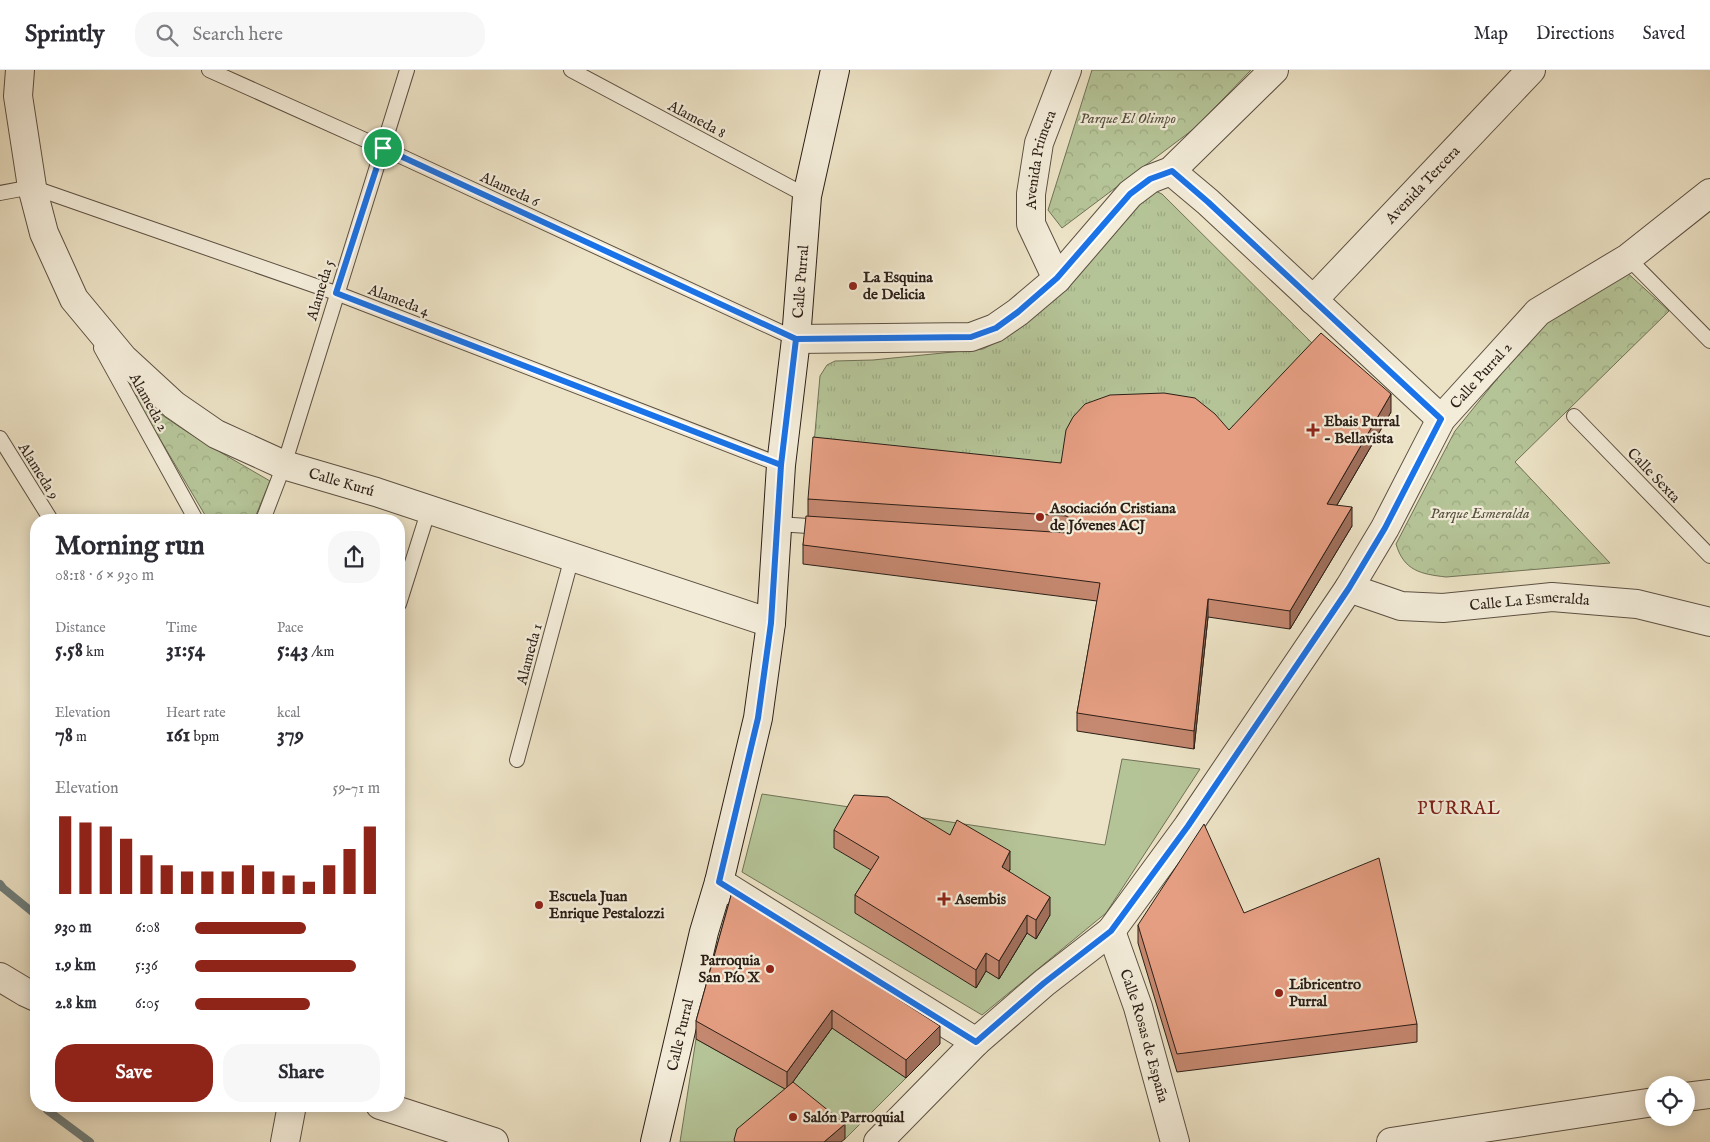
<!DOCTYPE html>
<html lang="en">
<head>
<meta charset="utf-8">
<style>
  body { margin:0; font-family:"IM FELL English",serif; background:#f7f7f7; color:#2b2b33; height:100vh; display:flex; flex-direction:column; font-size:19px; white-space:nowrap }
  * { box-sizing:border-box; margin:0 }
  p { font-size:16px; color:#7c7c81 }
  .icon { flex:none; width:28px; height:28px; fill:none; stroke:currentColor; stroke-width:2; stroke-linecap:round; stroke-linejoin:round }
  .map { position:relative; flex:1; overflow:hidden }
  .details { position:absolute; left:30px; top:444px; width:375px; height:598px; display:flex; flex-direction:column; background:#fff; border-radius:20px; box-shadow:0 2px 12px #0003 }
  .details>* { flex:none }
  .controls { position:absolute; left:1645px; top:1006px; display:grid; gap:10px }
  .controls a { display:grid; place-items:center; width:50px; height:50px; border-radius:50%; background:#fff; box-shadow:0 2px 12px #0003; font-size:25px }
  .pin { position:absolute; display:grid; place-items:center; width:42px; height:42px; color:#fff; margin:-21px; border:2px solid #fff; border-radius:50%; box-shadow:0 1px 5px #0007 }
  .round { display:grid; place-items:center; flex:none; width:52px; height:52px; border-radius:20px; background:#f7f7f7 }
  .headline { display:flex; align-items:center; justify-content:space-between; height:85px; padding:0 25px }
  h1 { font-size:28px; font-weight:800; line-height:38px }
  .metrics { display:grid; grid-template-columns:repeat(3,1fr); gap:8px; height:85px; padding:5px 25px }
  .metrics div { display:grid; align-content:center }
  .metrics b { font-size:21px; font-weight:800 }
  .metrics small { font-size:14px; font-weight:400 }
  .metrics p { font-size:14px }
  .chart { height:140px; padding:10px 25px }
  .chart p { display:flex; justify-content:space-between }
  .chart svg { width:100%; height:90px; margin-top:5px; stroke:#8f2418; stroke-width:6 }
  .button { display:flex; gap:10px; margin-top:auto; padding:10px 25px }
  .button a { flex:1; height:58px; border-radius:20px; background:#8f2418; color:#fff; font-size:20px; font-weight:800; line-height:58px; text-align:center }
  .button a+a { background:#f7f7f7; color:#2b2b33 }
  ul { padding:0 25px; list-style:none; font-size:16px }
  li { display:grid; grid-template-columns:80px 60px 1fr; align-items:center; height:38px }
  li i { height:12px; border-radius:6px; background:#8f2418 }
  header { display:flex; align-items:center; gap:30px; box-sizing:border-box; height:70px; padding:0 25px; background:#fff; border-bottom:1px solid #e1e1e2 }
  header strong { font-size:24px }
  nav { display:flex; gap:28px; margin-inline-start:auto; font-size:18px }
  .search { width:350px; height:45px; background:#f7f7f7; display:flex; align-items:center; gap:12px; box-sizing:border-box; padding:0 18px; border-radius:20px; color:#7c7c81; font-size:19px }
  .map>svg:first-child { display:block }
</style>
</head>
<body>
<header>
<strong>Sprintly</strong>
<div class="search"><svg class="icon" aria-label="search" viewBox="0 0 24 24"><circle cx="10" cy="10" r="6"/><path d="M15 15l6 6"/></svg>Search here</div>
<nav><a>Map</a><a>Directions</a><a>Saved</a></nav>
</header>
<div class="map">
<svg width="1710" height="1072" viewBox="0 0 1710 1072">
  <defs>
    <pattern id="grass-tufts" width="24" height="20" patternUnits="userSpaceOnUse" patternTransform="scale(1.25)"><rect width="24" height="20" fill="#b5c497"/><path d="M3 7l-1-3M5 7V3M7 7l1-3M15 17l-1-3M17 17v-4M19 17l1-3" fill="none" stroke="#9ca881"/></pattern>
    <pattern id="forest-crowns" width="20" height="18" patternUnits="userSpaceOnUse" patternTransform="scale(1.25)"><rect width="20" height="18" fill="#b5c497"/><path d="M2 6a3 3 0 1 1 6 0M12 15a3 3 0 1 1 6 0" fill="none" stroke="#9ca881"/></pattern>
  </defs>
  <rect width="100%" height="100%" fill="#ece2c5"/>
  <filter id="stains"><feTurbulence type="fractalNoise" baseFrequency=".004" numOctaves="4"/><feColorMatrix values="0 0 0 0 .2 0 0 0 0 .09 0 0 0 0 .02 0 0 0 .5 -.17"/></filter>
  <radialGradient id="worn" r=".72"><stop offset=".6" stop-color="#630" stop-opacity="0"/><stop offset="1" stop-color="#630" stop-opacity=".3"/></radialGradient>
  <path fill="url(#grass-tufts)" stroke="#707257" d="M 1153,120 L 1162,124 L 1321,282 L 1229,379 L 1061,412 L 813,385 L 820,306 L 827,295 L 835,291 L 873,290 L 983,279 L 1010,265 L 1051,224 L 1141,125 Z"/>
  <path fill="url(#forest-crowns)" stroke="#707257" d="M 1092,0 L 1251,0 L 1195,58 L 1062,158 L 1048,140 Z
    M 1622,198 L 1669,241 L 1515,392 L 1610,493 L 1446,507 C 1421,504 1404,501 1396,474 L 1455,361 L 1543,252 Z
    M 132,322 C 174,357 222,383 270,411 L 254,450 L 208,450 Z"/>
  <path fill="#b5c497" stroke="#707257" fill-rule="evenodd" d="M 1122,689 L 1200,699 L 1106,843 L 982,945 L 742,802 L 762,724 L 1105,775 ZM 1010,799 L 1002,815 L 1036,869 L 1027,863 L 999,909 L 986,901 L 879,805 Z
    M 832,958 L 906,1008 L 845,1069 L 793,1026 L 738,1072 L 680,1072 L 696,969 L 787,1020 Z"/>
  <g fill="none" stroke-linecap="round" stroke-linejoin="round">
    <path stroke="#6f7d7b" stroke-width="8" d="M 0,814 L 3,818 L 36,845
      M 47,1035 L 47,1040 L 90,1072"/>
    <defs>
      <path id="lane" d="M 209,0 L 383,78 L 796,269
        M 571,0 L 807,126
        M 0,123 L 32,117 L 336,223 L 781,395
        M 1628,188 L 1710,271
        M 101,278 L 196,450
        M 1574,346 L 1710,486
        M 0,368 L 51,450
        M 263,450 L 284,395 L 407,0
        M 777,454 L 824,457
        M 399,534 L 429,439
        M 517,690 L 572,487"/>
      <g id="street">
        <path id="s1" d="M 20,0 L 18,26 L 32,117 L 44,163 L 74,229 L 123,288 L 174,335 L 216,364 L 284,395 L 376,422 L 771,553"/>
        <path d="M 1171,101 L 1208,132 L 1441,349"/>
        <path id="s2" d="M 1057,209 L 1031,154 L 1031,124 L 1039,73 L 1067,0"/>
        <path id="s3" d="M 1313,230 L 1531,0"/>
        <path d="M 796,269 L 971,267 L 995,258 L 1018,242 L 1057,209 L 1130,124 L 1150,109 L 1171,101 L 1274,0"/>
        <path id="s4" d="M 1349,518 L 1401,536 L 1443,538 L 1552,527 L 1637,534 L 1710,552"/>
        <path d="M 719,812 L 976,972"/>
        <path id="s5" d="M 1111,861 L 1138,937 L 1175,1072"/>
        <path d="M 0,907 L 25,922 L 36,927"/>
        <path d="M 1686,1027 L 1710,1024"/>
        <path d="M 380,1035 L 494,1072"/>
        <path d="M 285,1072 L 292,1035"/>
        <path id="s6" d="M 878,1072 L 976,972 L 1044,913 L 1111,861 L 1188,756 L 1349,518 L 1385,458 L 1441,349 L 1538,242 L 1628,188 L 1710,123"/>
        <path d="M 1391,1072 L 1654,1032"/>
      </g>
      <g id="secondary">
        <path id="s7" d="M 655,1072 L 704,862 L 719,812 L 758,648 L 771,553 L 781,395 L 796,269 L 807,126 L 835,0"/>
      </g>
    </defs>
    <use href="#lane" stroke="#5c5042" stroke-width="16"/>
    <use href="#street" stroke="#5c5042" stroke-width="30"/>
    <use href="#secondary" stroke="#2c1f17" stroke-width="30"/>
    <use href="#lane" stroke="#f3ecd9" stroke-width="14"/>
    <use href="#street" stroke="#f3ecd9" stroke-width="28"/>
    <use href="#secondary" stroke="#f3ecd9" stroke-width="28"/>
  </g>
  <path fill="#c58870" stroke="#2c1f17" d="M 1391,342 L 1337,435 L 1352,456 L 1290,559 L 1208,547 L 1194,679 L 1077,661 L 1077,643 L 1097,531 L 803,494 L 803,475 L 808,446 L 808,429 L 1061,393 L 1229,360 Z
    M 834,760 L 950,765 L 1010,799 L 1009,802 L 1050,845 L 1036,869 L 1027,863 L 999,909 L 986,901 L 976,918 L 855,843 L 855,825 L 871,800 L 834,778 Z
    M 732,822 L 940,974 L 906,1008 L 832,958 L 792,1013 L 845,1069 L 785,1019 L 696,969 L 696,951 Z
    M 1244,843 L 1417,954 L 1417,972 L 1177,1002 L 1138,873 L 1138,855 Z"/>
  <path fill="#a06f5b" stroke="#2c1f17" d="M 1391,324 L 1391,342 L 1327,452 L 1327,434 Z
    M 1352,437 L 1352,456 L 1290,559 L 1290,541 Z
    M 1208,529 L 1208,547 L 1194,679 L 1194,661 Z
    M 1010,781 L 1010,799 L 1002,815 L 1002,797 Z
    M 1050,827 L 1050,845 L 1036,869 L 1036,850 Z
    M 1027,845 L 1027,863 L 999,909 L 999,891 Z
    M 986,883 L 986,901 L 976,918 L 976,900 Z
    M 832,940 L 832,958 L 787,1020 L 787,1002 Z
    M 940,956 L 940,974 L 906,1008 L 906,990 Z
    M 845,1054 L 845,1069 L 841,1072 L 824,1072 Z"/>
  <path fill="#e59e82" stroke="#2c1f17" d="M 1321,263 L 1391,324 L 1327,434 L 1352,437 L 1290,541 L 1208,529 L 1194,661 L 1077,643 L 1100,513 L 803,475 L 806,446 L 1068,463 L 1072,460 L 1074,455 L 1070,448 L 1066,446 L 808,429 L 813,367 L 1061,393 L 1066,360 L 1073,347 L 1085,334 L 1110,325 L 1164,323 L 1195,328 L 1215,344 L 1229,360 Z
    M 854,725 L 888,727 L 950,765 L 957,750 L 1010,781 L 1002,797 L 1050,827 L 1036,850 L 1027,845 L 999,891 L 986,883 L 976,900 L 855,825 L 879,787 L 834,760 Z
    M 1204,754 L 1244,843 L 1379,788 L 1417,954 L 1177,984 L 1138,855 Z
    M 732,822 L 940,956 L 906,990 L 832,940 L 787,1002 L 696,951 Z
    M 793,1012 L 845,1054 L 824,1072 L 735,1072 L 734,1070 L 737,1059 Z"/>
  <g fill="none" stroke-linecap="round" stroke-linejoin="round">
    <defs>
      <path id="route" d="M 383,78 L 796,269 L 781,395 L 771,553 L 758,648 L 719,812 L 976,972 L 1044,913 L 1111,861 L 1188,756 L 1349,518 L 1385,458 L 1441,349 L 1208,132 L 1172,101 L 1150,109 L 1130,124 L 1057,208 L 1018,242 L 996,258 L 971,267 L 796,269 L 781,395 L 336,223 L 383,78"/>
    </defs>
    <use href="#route" stroke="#fff" stroke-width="10"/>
    <use href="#route" stroke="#1a73e8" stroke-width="6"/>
  </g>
  <g fill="#8f2418" stroke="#f3ecd9" stroke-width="2">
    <circle cx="853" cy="216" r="5"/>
    <path d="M1310.5 352.5h5v5h5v5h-5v5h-5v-5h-5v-5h5z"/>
    <circle cx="1040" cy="447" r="5"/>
    <path d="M941.5 821.5h5v5h5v5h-5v5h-5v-5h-5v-5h5z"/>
    <circle cx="539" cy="835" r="5"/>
    <circle cx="770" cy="899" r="5"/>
    <circle cx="1279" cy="923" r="5"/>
    <circle cx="793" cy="1047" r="5"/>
  </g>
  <g text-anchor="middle" stroke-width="4.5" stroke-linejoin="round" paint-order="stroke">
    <g font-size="15" font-style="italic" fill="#55513d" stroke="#f3ecd9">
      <text x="1128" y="53">Parque El Olimpo</text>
      <text x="1480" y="448">Parque Esmeralda</text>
    </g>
    <g font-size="15" fill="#2c1f17" stroke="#f3ecd9">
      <text transform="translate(697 49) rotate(28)" y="5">Alameda 8</text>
      <text dy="5" stroke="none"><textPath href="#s2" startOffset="126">Avenida Primera</textPath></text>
      <text dy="5" stroke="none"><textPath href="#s3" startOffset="159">Avenida Tercera</textPath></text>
      <text transform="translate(510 119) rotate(25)" y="5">Alameda 6</text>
      <text dy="5" stroke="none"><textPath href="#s7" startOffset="875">Calle Purral</textPath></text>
      <text transform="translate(320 220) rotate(-73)" y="5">Alameda 5</text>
      <text transform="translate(399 230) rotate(21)" y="5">Alameda 4</text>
      <text dy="5" stroke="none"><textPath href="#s6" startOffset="984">Calle Purral 2</textPath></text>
      <text transform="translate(149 332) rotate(61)" y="5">Alameda 2</text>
      <text transform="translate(39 401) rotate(58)" y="5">Alameda 9</text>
      <text transform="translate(1654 405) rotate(46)" y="5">Calle Sexta</text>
      <text dy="5" stroke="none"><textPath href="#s1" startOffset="570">Calle Kurú</textPath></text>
      <text dy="5" stroke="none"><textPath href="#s4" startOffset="184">Calle La Esmeralda</textPath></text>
      <text transform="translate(529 584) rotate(-75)" y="5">Alameda 1</text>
      <text dy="5" stroke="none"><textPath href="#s7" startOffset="110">Calle Purral</textPath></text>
      <text dy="5" stroke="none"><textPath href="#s5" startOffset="110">Calle Rosas de España</textPath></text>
    </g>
    <g font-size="15" font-weight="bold" fill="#2c1f17" stroke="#f3ecd9" text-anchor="start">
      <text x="863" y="212">La Esquina<tspan x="863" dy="17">de Delicia</tspan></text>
      <text x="1324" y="356">Ebais Purral<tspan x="1324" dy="17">- Bellavista</tspan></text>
      <text x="1050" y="443">Asociación Cristiana<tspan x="1050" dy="17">de Jóvenes ACJ</tspan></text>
      <text x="549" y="831">Escuela Juan<tspan x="549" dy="17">Enrique Pestalozzi</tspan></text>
      <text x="955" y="834">Asembis</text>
      <text x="760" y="895" text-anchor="end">Parroquia<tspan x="760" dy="17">San Pío X</tspan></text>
      <text x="1289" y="919">Libricentro<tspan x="1289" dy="17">Purral</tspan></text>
      <text x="803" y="1052">Salón Parroquial</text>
    </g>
    <g font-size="18" letter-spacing="1" fill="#7a1f14" stroke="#f3ecd9">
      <text x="1459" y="744">PURRAL</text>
    </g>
  </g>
  <rect width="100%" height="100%" filter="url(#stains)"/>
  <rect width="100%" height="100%" fill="url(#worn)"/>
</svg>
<div class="controls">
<a><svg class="icon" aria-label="locate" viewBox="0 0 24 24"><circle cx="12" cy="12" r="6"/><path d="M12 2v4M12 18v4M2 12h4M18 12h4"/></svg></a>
</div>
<div class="pin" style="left:383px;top:78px;background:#1e9e55"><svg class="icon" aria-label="arrive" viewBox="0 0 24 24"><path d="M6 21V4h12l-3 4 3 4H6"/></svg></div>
<section class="details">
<div class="headline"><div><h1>Morning run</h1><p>08:18 · 6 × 930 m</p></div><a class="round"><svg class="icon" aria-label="share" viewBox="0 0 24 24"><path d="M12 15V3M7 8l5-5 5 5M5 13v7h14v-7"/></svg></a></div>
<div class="metrics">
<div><p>Distance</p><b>5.58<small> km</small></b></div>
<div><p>Time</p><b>31:54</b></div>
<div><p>Pace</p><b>5:43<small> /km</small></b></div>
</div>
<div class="metrics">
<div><p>Elevation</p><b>78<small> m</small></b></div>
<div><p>Heart rate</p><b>161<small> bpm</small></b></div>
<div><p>kcal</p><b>379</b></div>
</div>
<div class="chart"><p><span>Elevation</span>59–71 m</p>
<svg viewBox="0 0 160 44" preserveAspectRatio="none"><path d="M5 44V6M15 44V9M25 44V11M35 44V17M45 44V25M55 44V30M65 44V33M75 44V33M85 44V33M95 44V30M105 44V33M115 44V35M125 44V38M135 44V30M145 44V22M155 44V11"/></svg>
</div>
<ul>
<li><b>930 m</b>6:08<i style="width:60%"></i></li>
<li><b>1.9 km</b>5:36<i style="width:87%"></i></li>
<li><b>2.8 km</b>6:05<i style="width:62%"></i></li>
</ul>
<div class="button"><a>Save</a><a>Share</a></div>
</section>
</div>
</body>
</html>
